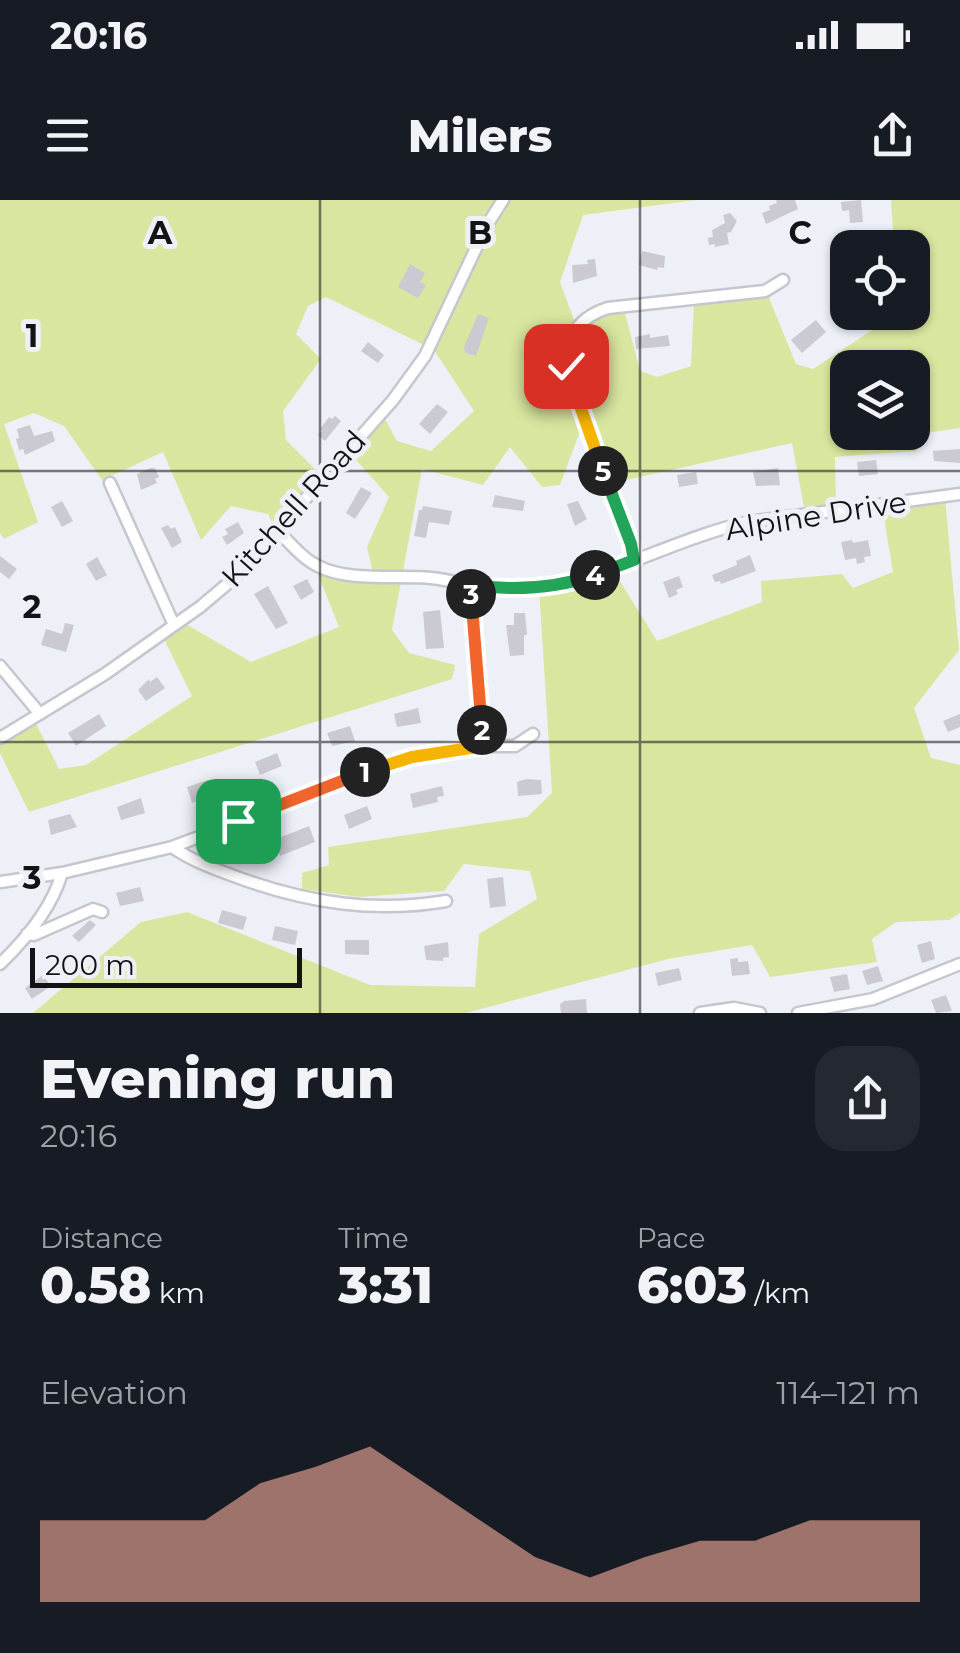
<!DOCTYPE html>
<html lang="en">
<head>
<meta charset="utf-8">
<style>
  body { margin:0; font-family:Montserrat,sans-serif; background:#242831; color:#f1f3f6; height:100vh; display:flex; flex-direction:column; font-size:38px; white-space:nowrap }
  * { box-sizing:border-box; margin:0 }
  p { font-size:32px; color:#9ea1a6 }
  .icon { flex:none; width:55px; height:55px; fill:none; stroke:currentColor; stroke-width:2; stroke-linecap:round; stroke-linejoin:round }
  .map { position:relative; height:813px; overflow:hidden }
  .details { display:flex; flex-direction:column; background:#171b24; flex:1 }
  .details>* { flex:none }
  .fabs { position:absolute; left:830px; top:30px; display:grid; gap:20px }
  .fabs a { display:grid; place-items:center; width:100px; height:100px; border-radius:20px; background:#171b24; box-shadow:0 2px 8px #0004; font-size:50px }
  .scale { position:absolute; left:30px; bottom:25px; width:272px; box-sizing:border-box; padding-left:10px; border:5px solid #131316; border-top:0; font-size:28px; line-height:35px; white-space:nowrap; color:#131316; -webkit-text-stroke:8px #eef0f8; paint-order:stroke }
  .pin { position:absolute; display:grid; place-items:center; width:85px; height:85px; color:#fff; margin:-42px; border-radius:20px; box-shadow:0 5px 15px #0006 }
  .km { position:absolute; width:50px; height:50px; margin:-25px; border-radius:50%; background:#222; color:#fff; font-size:28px; line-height:50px; text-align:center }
  .round { display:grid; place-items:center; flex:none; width:105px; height:105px; border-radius:30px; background:#242831 }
  .head { display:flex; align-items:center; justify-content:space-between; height:170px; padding:0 40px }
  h1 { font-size:55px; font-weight:800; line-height:75px }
  .stats { display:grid; grid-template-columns:repeat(3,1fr); gap:15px; height:170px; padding:10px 40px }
  .stats div { display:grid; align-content:center }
  .stats b { font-size:50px; font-weight:800 }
  .stats small { font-size:28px; font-weight:400 }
  .stats p { font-size:28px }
  .chart { height:280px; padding:20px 40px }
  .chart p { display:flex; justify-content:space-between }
  .chart svg { width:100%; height:180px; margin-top:10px; fill:#d69989; opacity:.7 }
  .status { display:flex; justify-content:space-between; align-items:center; height:70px; padding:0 50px; background:#171b24; direction:ltr }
  .status svg { height:28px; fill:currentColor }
  header { display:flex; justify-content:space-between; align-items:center; height:130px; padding:0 40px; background:#171b24; font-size:45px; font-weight:800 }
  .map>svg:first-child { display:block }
</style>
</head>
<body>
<div class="status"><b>20:16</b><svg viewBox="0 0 49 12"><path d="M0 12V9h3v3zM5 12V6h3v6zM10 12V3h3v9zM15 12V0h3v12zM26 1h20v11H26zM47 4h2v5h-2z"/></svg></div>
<header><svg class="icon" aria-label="menu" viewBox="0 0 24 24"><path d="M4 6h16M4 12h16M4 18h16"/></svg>Milers<svg class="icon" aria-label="share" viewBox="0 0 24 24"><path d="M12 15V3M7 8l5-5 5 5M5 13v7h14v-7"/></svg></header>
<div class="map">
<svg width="960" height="813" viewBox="0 0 960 813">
  <rect width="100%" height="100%" fill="#eef0f8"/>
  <path fill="#d9e69f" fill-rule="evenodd" d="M 0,0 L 696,0 L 583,15 L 560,82 L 577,128 L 623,105 L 640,171 L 657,177 L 691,166 L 694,100 L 767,93 L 796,164 L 813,169 L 892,117 L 893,113 L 912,112 L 912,48 L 894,47 L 891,0 L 960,0 L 960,228 L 919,234 L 916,251 L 835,257 L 836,308 L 805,312 L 792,243 L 608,284 L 585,218 L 560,285 L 542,287 L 510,247 L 483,285 L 422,269 L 392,430 L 409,453 L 455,465 L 452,479 L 29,612 L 0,553 L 0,540 L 34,520 L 59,569 L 86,565 L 192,496 L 163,437 L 184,423 L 251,462 L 339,427 L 314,364 L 373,373 L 367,347 L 389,297 L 350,253 L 382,214 L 397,241 L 431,251 L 474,211 L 434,150 L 326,97 L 308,106 L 296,134 L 321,159 L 283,211 L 286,240 L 327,281 L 278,336 L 268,314 L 231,306 L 201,340 L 163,252 L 102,280 L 64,226 L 34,213 L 4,224 L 38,322 L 4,339 L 0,333 ZM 848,168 L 912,168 L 912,232 L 848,232 Z
    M 945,298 L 959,450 L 914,508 L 931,558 L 960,565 L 960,713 L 949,720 L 896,722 L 872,739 L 877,762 L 770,777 L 752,745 L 668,759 L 466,813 L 33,813 L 141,722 L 187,712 L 370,785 L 475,787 L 479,734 L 537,699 L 530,671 L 464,664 L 444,691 L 359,697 L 302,689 L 302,673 L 329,665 L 328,647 L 527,617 L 552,593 L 539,388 L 613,370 L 657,441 L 762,402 L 761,381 L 842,374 L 853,388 L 893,372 L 882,306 Z"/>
  <path fill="#cbcad2" d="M 776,0 L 795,0 L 798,9 L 766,24 L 762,13 L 770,10 L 769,6 L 777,3 Z
    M 861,0 L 863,22 L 850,23 L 849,10 L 842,11 L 841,2 Z
    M 730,13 L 737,21 L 731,32 L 727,33 L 729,44 L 715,47 L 715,44 L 709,45 L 708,38 L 713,37 L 712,30 L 725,23 L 723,15 Z
    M 642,51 L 665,56 L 664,68 L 658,67 L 657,70 L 639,65 Z
    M 595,59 L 597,76 L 573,83 L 572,65 L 588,64 L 587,60 Z
    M 410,64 L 425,73 L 420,82 L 426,85 L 418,98 L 398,87 Z
    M 478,114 L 489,118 L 476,156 L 465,153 L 464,147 Z
    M 816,120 L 826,132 L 802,153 L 791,140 Z
    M 650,134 L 650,138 L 668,135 L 670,146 L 636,149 L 635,137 Z
    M 368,142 L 384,155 L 378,163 L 361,151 Z
    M 437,204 L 448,212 L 430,234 L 419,224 Z
    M 335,216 L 341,221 L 325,241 L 318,235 L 322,231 L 320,229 L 329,217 L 332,219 Z
    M 30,225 L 34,236 L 52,231 L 55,241 L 25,255 L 23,249 L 19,250 L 16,239 L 19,238 L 17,229 Z
    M 960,249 L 960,263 L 934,261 L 933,251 Z
    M 876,260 L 878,274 L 859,276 L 857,262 Z
    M 150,268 L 155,268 L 159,277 L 155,279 L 157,283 L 141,290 L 137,274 Z
    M 778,268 L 780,285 L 756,286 L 753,272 Z
    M 696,272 L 698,284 L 679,287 L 677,275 Z
    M 361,287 L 372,293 L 355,319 L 346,313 Z
    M 495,295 L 525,301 L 523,311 L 492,307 Z
    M 62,301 L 73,321 L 62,327 L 51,307 Z
    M 578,301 L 587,319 L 575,326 L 567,304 Z
    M 423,306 L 452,311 L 449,325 L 429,322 L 426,338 L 414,336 L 419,310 L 422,310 Z
    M 238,322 L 244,333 L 227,345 L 222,337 L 228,334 L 225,329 Z
    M 168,325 L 171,329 L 175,327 L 182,342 L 172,348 L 161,328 Z
    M 852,340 L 853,343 L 868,340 L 871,356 L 864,357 L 865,362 L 857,364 L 856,358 L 845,360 L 841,342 Z
    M 750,355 L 756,371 L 721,384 L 720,381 L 715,382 L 712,375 L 737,365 L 736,361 Z
    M 0,356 L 17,369 L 9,379 L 0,372 Z
    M 97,357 L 107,375 L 96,381 L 86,364 Z
    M 679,376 L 683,387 L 676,390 L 678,394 L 669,398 L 663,382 Z
    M 307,379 L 314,392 L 301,400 L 293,386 Z
    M 268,386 L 288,423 L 276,429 L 254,394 Z
    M 440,410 L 444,448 L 426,449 L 423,412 Z
    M 514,413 L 525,413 L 527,435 L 524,435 L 524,455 L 510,456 L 506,425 L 514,425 Z
    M 65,423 L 74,425 L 66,452 L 41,445 L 46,429 L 62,434 Z
    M 157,477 L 165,488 L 146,501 L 138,490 L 149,479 L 150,482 Z
    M 418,508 L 421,523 L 397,527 L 394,514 Z
    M 99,514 L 106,526 L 76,546 L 68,533 Z
    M 960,514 L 960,527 L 948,532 L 943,521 Z
    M 350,526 L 355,541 L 332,546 L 327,533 Z
    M 277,553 L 282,566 L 260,575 L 255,562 Z
    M 526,579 L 541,580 L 542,594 L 518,596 L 517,582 Z
    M 208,580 L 214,595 L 192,603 L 187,587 Z
    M 442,586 L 444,596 L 437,597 L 438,602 L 413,608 L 410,594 Z
    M 141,598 L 145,613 L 121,620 L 117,607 Z
    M 367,606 L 372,619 L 349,629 L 344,615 Z
    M 70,614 L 77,627 L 51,635 L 48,620 Z
    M 309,626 L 315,642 L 280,656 L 274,640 Z
    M 503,677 L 506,706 L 490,708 L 487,679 Z
    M 140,687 L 144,701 L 120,706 L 116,693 Z
    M 222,710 L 247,717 L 243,730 L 218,723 Z
    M 90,720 L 96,725 L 79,742 L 72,736 Z
    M 275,726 L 298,731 L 295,745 L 272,740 Z
    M 345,740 L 369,740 L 369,755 L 345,754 Z
    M 931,741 L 935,759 L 922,763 L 917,745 Z
    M 448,742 L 449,757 L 443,758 L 443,761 L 426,760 L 424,746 Z
    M 738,758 L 738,762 L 748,761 L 750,774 L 732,776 L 730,759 Z
    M 878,766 L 883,781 L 867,785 L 862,771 Z
    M 679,768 L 682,780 L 658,786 L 655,773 Z
    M 847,774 L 850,789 L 834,792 L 830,777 Z
    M 43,775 L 51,786 L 32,799 L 25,788 Z
    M 946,795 L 952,811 L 936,813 L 931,800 Z
    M 586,799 L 587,813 L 561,813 L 560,804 L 564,801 Z"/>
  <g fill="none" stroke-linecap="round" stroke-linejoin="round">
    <defs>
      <path id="minor" d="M 110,283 L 174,425
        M 278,331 C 290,343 303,359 318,366 C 347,382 399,375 431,378 C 459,381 486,391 514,390 C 598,386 668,340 748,322 L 960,294
        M 634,360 L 631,344 L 570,180 C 561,146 573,119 608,108 L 765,91 L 783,80
        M 471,385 L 483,546
        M 0,466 L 40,514
        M 0,538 L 105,474 L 200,407 L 238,375 L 393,200 L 425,156 L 487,25 L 503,0
        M 172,647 C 194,662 217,670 242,679 C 309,703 375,713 446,701
        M 0,682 L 62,673 L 172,647 L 412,557 L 483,546 L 515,546 L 533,534
        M 27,734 L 34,735 L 93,709 L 102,712
        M 0,764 C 26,739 52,708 62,673
        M 700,813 L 734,808 L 760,813
        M 798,813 L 873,799 L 960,764"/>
    </defs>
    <use href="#minor" stroke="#c5c7ce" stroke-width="15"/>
    <use href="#minor" stroke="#fff" stroke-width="10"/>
  </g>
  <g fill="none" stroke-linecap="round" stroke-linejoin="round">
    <defs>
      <path id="split-1" d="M 238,621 L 365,572"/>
      <path id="split-2" d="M 365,572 L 412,557 L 483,546 L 482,530"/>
      <path id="split-3" d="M 471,394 L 482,530"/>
      <path id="split-4" d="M 471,394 L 470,385 C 514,391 554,389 595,375"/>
      <path id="split-5" d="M 595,375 L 634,360 L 631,344 L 603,271"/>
      <path id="split-6" d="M 566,166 L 603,271"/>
    </defs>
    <use href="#split-1" stroke="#fff" stroke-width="20"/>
    <use href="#split-2" stroke="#fff" stroke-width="20"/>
    <use href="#split-3" stroke="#fff" stroke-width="20"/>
    <use href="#split-4" stroke="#fff" stroke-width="20"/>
    <use href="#split-5" stroke="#fff" stroke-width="20"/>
    <use href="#split-6" stroke="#fff" stroke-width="20"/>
    <use href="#split-1" stroke="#f0652b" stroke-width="12"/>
    <use href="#split-2" stroke="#f5b400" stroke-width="12"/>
    <use href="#split-3" stroke="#f0652b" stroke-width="12"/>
    <use href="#split-4" stroke="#22a559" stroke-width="12"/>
    <use href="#split-5" stroke="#22a559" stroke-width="12"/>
    <use href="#split-6" stroke="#f5b400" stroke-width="12"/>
  </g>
  <path fill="none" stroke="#131316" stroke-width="2.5" stroke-opacity="0.55" d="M 320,0 L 320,813M 640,0 L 640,813M 0,271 L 960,271M 0,542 L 960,542"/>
  <g text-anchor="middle" stroke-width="10" stroke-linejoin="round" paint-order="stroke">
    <g font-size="30" fill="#131316" stroke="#eef0f8">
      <text transform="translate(294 309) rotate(-48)" y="10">Kitchell Road</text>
      <text transform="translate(816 316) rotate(-9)" y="10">Alpine Drive</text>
    </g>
  </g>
  <g font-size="32" text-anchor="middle" font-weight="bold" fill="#131316" stroke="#eef0f8" stroke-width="10" stroke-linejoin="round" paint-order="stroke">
    <text x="160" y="44">A</text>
    <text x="480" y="44">B</text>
    <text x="800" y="44">C</text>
    <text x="32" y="147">1</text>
    <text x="32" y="418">2</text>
    <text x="32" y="689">3</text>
  </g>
</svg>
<div class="fabs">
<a><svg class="icon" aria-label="locate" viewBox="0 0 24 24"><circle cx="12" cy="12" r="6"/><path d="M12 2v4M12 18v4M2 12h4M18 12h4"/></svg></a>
<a><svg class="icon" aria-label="layers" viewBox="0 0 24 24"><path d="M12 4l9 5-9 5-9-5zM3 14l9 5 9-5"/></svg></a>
</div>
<div class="scale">200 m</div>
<div class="pin" style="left:238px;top:621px;background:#1e9e55"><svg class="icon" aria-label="arrive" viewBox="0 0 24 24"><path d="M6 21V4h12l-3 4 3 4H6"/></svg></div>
<div class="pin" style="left:566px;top:166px;background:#d93025"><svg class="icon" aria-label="check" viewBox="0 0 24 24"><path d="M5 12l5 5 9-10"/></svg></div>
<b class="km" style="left:365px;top:572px">1</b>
<b class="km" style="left:482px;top:530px">2</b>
<b class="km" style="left:471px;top:394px">3</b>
<b class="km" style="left:595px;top:375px">4</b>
<b class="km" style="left:603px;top:271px">5</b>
</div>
<section class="details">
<div class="head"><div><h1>Evening run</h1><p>20:16</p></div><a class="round"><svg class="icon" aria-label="share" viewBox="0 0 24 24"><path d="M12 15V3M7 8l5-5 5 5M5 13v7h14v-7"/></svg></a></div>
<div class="stats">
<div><p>Distance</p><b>0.58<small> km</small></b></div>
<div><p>Time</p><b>3:31</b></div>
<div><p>Pace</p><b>6:03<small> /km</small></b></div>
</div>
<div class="chart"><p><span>Elevation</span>114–121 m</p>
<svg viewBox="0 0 160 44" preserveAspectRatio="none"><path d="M0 44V24L10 24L20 24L30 24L40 15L50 11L60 6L70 15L80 24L90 33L100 38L110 33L120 29L130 29L140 24L150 24L160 24V44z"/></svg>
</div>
</section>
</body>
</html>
